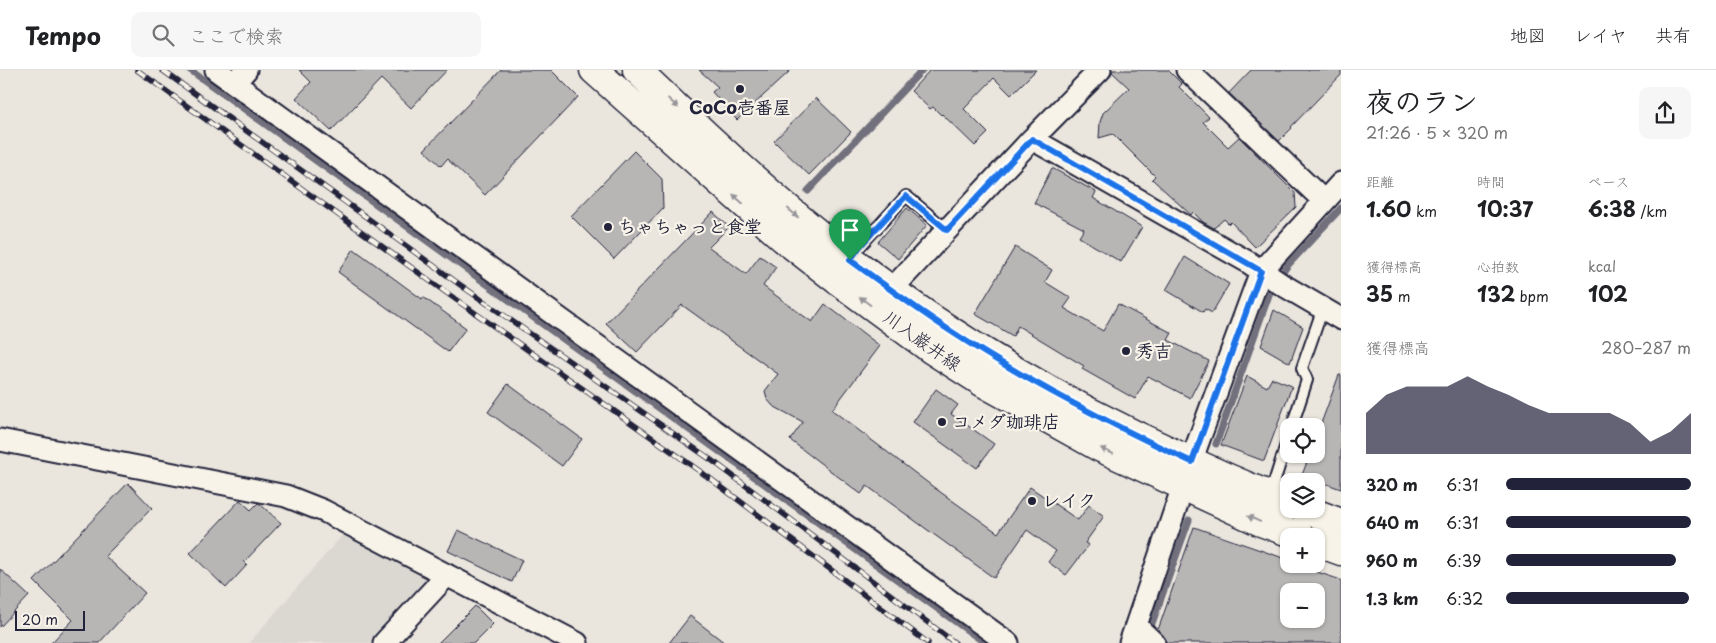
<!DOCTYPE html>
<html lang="ja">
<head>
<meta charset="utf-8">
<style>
  body { margin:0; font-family:"Playpen Sans","Klee One",sans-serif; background:#f6f6f6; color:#202124; height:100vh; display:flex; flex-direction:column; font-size:19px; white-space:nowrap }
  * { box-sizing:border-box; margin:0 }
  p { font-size:16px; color:#757577 }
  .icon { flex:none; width:28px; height:28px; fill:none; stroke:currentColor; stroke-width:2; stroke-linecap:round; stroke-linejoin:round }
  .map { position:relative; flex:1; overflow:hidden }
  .drawer { display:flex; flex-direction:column; background:#fff; width:375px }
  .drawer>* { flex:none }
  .tools { position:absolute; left:1280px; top:348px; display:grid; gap:10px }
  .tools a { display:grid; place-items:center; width:45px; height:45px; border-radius:10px; background:#fff; box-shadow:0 1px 4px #0004; font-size:25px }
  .scale { position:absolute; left:15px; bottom:12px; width:70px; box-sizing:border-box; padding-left:5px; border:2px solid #22223b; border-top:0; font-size:14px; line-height:18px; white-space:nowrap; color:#22223b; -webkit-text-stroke:4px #f7f3e8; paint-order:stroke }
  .pin { position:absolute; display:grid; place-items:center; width:42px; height:42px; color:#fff; margin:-51px -21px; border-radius:50% 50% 50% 0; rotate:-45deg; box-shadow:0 0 5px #0007 }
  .pin .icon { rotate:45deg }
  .round { display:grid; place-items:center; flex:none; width:52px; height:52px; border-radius:10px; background:#f6f6f6 }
  .head { display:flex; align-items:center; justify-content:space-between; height:85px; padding:0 25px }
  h1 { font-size:28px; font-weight:700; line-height:38px }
  .stats { display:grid; grid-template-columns:repeat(3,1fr); gap:8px; height:85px; padding:5px 25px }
  .stats div { display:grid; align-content:center }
  .stats b { font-size:21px; font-weight:700 }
  .stats small { font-size:14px; font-weight:400 }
  .stats p { font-size:14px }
  .chart { height:140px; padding:10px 25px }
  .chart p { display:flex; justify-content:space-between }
  .chart svg { width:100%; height:90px; margin-top:5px; fill:#22223b; opacity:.7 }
  ul { padding:0 25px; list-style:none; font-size:16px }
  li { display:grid; grid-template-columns:80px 60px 1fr; align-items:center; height:38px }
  li i { height:12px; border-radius:6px; background:#22223b }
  header { display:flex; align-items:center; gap:30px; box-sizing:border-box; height:70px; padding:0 25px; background:#fff; border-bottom:1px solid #e0e0e0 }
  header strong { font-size:24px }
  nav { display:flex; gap:28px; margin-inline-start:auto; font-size:18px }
  .search { width:350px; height:45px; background:#f6f6f6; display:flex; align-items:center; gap:12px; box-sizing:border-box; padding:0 18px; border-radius:10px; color:#757577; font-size:19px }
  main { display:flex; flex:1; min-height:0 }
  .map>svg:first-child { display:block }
</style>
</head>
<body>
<header>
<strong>Tempo</strong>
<div class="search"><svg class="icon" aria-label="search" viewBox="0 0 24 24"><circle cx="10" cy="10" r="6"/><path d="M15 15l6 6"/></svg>ここで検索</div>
<nav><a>地図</a><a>レイヤ</a><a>共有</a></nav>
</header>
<main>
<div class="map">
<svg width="1341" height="573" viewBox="0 0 1341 573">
  <rect width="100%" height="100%" fill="#eae6de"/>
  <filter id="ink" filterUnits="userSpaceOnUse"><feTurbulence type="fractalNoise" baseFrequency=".02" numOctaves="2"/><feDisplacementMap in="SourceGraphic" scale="10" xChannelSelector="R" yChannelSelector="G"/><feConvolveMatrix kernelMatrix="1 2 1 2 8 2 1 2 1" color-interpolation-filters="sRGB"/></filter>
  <g filter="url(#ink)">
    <path fill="#dbd8d2" d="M 345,462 L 431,508 L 370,573 L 249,573 Z"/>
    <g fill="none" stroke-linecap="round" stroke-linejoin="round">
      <path stroke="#716f7b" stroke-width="7" d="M 190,0 L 985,573
        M 808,121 L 922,0
        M 1216,374 L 1270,222 L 1287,196 L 1341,138
        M 1150,559 L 1189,450"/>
    </g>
    <path fill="#b8b6b5" stroke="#22223b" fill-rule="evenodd" d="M 299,0 L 447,0 L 411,38 L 381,9 L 331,61 L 296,28 L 311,12 Z
      M 501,0 L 551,0 L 578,27 L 485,125 L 447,89 L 441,96 L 424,80 Z
      M 699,0 L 791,0 L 737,50 L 712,22 L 718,17 Z
      M 930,0 L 1036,0 L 1011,25 L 994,8 L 964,39 L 988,63 L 975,76 L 942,44 L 941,45 L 933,37 L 930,39 L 911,21 Z
      M 1112,0 L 1168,0 L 1182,14 L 1179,17 L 1209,47 L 1203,52 L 1228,77 L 1239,67 L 1295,123 L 1296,137 L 1255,177 L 1231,152 L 1229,154 L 1224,149 L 1214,158 L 1203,152 L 1193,142 L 1191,145 L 1152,109 L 1155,106 L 1113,64 L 1099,68 L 1100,52 L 1103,43 L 1129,18 L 1112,2 Z
      M 1251,0 L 1341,0 L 1341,5 L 1291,57 L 1292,58 L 1279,71 L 1229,23 Z
      M 816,28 L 851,62 L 809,105 L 774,71 Z
      M 634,81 L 662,109 L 663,138 L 614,189 L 571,146 Z
      M 1052,98 L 1096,122 L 1093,128 L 1142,157 L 1121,192 L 1079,167 L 1084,159 L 1034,133 Z
      M 907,138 L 927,155 L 898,189 L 878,172 Z
      M 713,142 L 729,157 L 709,177 L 746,204 L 760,186 L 776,197 L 763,216 L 812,252 L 825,234 L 880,276 L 832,340 L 936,419 L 998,463 L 1030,417 L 1078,450 L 1089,435 L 1104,446 L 1085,473 L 1089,475 L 1066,505 L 1048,492 L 1056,481 L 1027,460 L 994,508 L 867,416 L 861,424 L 790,370 L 803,352 L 773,336 L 767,329 L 765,321 L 778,304 L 682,235 L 637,282 L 606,253 Z
      M 1015,177 L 1052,200 L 1045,212 L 1071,228 L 1064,238 L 1103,261 L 1118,234 L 1172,263 L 1168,270 L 1209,291 L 1190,328 L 1148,306 L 1135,329 L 1082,299 L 1084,296 L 1018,256 L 1013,266 L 975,244 Z
      M 354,179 L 422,229 L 423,227 L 466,258 L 448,282 L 338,202 Z
      M 1185,187 L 1229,214 L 1212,243 L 1205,239 L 1203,242 L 1166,220 Z
      M 1274,240 L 1303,257 L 1290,293 L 1261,276 Z
      M 1339,305 L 1341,305 L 1341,419 L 1302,405 L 1310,384 L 1316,384 L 1316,367 Z
      M 1247,306 L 1267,317 L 1272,308 L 1292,316 L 1264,391 L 1221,375 Z
      M 508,314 L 582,369 L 562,396 L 488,342 Z
      M 936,319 L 958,335 L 951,344 L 994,374 L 977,398 L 913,352 Z
      M 128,413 L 152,438 L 105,486 L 145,523 L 99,573 L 51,573 L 73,550 L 34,511 Z
      M 240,430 L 251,440 L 258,433 L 260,434 L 281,453 L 244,492 L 247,495 L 226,518 L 190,483 Z
      M 1194,457 L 1289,490 L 1289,494 L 1299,494 L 1311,498 L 1311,500 L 1341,510 L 1341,573 L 1166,573 L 1166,569 L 1158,560 ZM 1289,521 L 1316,521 L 1316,549 L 1289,549 Z
      M 458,460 L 522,490 L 512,512 L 448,481 Z
      M 0,499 L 29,526 L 0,557 Z
      M 475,536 L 493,554 L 474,573 L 438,573 Z
      M 690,546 L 725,573 L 669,573 Z"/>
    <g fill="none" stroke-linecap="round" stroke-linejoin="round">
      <defs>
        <path id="lane" d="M 851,188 L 860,176 L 906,126 L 947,160
          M 1292,356 L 1307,310 L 1302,298 L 1323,238
          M 1270,425 L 1289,365"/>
        <path id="street" d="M 216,0 L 1008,573
          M 1187,0 L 1324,131
          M 234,13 L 246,0
          M 1032,69 L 1248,192 L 1281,214 L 1341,249
          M 891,220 L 1032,69 L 1100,0
          M 0,370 L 286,426 L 324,441 L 577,573
          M 1136,556 L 1154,573
          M 384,573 L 447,505
          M 1130,573 L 1197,375 L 1261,201 L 1341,113"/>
        <path id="secondary" d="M 594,0 L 783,168 L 837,210 L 932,280 L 982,312 L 1099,377 L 1261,452 L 1300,466
          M 637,0 C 705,65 776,132 850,189 C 951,268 1063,333 1180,386 C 1216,403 1252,419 1289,433
          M 1304,439 L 1341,453
          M 1316,472 L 1341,481"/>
      </defs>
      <use href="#lane" stroke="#22223b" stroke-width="14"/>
      <use href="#street" stroke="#22223b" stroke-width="25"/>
      <use href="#secondary" stroke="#22223b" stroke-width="31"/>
      <use href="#lane" stroke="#f7f3e8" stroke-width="10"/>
      <use href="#street" stroke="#f7f3e8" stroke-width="21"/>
      <use href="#secondary" stroke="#f7f3e8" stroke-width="28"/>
      <defs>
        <path id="rail" d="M 137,0 L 451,226 L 708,407 L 928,573
          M 162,0 L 459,214 L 717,394 L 955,573"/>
      </defs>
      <use href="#rail" stroke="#22223b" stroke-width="5.5"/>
      <use href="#rail" stroke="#f7f3e8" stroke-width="4" stroke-dasharray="11" stroke-linecap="butt"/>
    </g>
    <defs><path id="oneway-solid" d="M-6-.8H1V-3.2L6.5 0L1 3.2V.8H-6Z" transform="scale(1.25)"/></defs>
    <g fill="#97959a">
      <use href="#oneway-solid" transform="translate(673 33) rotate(43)"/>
      <use href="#oneway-solid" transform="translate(738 129) rotate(-138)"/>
      <use href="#oneway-solid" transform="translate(793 143) rotate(41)"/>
      <use href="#oneway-solid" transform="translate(865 231) rotate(-143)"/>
      <use href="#oneway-solid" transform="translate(1107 381) rotate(-155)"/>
      <use href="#oneway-solid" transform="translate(1254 449) rotate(-156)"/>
    </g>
  </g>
  <g fill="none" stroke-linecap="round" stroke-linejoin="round" filter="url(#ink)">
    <defs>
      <path id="route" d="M 1032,69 L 1261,201 L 1192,392 C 1108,353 1026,311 949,260 C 915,238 883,214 850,190 L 860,176 L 906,126 L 947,160 Z"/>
    </defs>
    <use href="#route" stroke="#fff" stroke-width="10"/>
    <use href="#route" stroke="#1a73e8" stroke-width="6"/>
  </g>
  <g fill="#22223b" stroke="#f7f3e8" stroke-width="2">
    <circle cx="740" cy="19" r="5"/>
    <circle cx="608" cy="157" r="5"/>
    <circle cx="1126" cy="281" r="5"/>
    <circle cx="942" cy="352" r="5"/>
    <circle cx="1032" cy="431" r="5"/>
  </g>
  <g text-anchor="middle" stroke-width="4.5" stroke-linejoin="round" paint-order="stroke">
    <g font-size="18" font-weight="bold" fill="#22223b" stroke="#f7f3e8" text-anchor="start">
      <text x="740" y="44" text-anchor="middle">CoCo壱番屋</text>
      <text x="618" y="163">ちゃちゃっと食堂</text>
      <text x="1136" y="287">秀吉</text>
      <text x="952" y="358">コメダ珈琲店</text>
      <text x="1042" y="437">レイク</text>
    </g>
    <g font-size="18" fill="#22223b" stroke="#f7f3e8">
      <text transform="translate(922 271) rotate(35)" y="6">川入巌井線</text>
    </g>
  </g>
</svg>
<div class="tools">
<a><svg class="icon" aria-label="locate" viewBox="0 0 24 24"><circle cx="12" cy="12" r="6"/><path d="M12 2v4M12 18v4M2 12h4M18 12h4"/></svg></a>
<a><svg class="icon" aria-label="layers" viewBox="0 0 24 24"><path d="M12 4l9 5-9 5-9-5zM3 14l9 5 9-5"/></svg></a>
<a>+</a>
<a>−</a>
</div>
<div class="scale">20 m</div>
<div class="pin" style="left:850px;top:190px;background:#1e9e55"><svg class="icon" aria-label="arrive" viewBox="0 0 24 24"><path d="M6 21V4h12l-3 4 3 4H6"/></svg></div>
</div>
<section class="drawer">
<div class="head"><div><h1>夜のラン</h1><p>21:26 · 5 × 320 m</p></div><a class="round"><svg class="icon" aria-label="share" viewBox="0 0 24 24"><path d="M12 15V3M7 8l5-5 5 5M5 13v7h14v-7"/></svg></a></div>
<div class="stats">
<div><p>距離</p><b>1.60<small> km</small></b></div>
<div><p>時間</p><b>10:37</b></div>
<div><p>ペース</p><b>6:38<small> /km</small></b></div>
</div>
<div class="stats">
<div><p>獲得標高</p><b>35<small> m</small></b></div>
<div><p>心拍数</p><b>132<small> bpm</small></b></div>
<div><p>kcal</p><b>102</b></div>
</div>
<div class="chart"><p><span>獲得標高</span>280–287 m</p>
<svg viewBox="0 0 160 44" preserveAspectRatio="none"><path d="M0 44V24L10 15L20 11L30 11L40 11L50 6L60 11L70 15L80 20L90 24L100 24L110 24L120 24L130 29L140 38L150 33L160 24V44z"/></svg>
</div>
<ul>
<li><b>320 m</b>6:31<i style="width:100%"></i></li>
<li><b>640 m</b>6:31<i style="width:100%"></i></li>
<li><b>960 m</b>6:39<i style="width:92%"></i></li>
<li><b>1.3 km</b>6:32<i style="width:99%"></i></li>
</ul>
</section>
</main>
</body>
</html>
